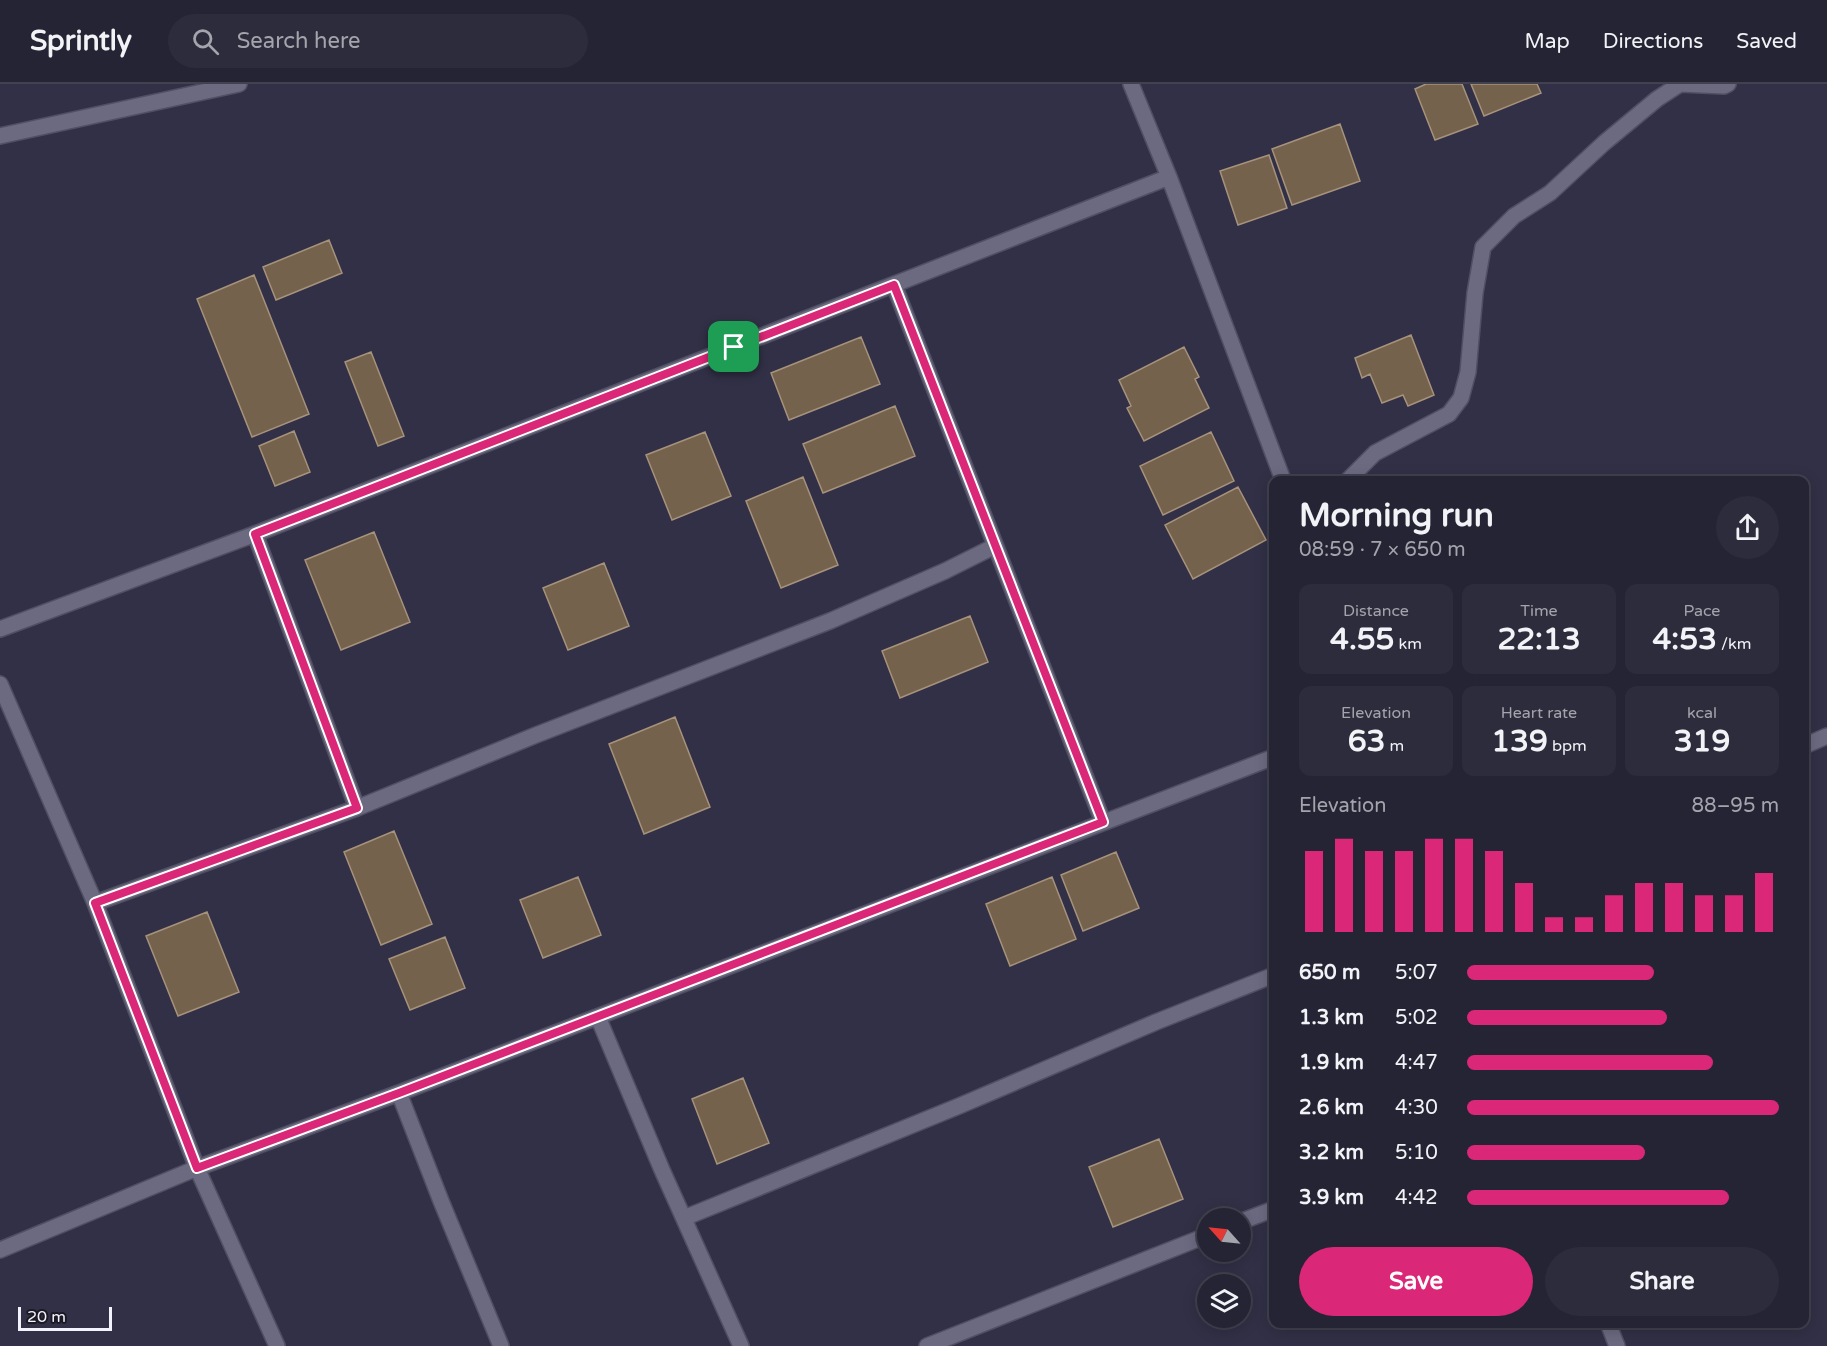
<!DOCTYPE html>
<html lang="en">
<head>
<meta charset="utf-8">
<style>
  body { margin:0; font-family:"Varela Round",sans-serif; background:#2d2c3c; color:#f1f3f6; height:100vh; display:flex; flex-direction:column; font-size:22px; white-space:nowrap }
  * { box-sizing:border-box; margin:0 }
  p { font-size:20px; color:#a3a4ac }
  .icon { flex:none; width:33px; height:33px; fill:none; stroke:currentColor; stroke-width:2; stroke-linecap:round; stroke-linejoin:round }
  .map { position:relative; flex:1; overflow:hidden }
  .panel { position:absolute; left:1269px; top:392px; width:540px; height:852px; display:flex; flex-direction:column; background:#252434; border-radius:12px; box-shadow:0 3px 15px #0003,0 0 0 2px #42414f }
  .panel>* { flex:none }
  .needle { width:39px; rotate:297deg }
  .buttons { position:absolute; left:1197px; top:1124px; display:grid; gap:12px }
  .buttons a { display:grid; place-items:center; width:54px; height:54px; border-radius:50%; background:#252434; box-shadow:0 3px 15px #0003,0 0 0 2px #42414f; font-size:30px }
  .scale { position:absolute; left:18px; bottom:15px; width:94px; box-sizing:border-box; padding-left:6px; border:3px solid #f3f3fe; border-top:0; font-size:16px; line-height:21px; white-space:nowrap; color:#f3f3fe; -webkit-text-stroke:4px #1a1924; paint-order:stroke }
  .pin { position:absolute; display:grid; place-items:center; width:51px; height:51px; color:#fff; margin:-26px; border-radius:12px; box-shadow:0 3px 9px #0006 }
  .round { display:grid; place-items:center; flex:none; width:63px; height:63px; border-radius:32px; background:#2d2c3c }
  .summary { display:flex; align-items:center; justify-content:space-between; height:102px; padding:0 30px }
  h1 { font-size:33px; font-weight:700; line-height:45px }
  .figures { display:grid; grid-template-columns:repeat(3,1fr); gap:9px; height:102px; padding:6px 30px }
  .figures div { display:grid; align-content:center; border-radius:12px; background:#2d2c3c; text-align:center }
  .figures b { font-size:30px; font-weight:700 }
  .figures small { font-size:16px; font-weight:400 }
  .figures p { font-size:16px }
  .chart { height:168px; padding:12px 30px }
  .chart p { display:flex; justify-content:space-between }
  .chart svg { width:100%; height:108px; margin-top:6px; stroke:#db2777; stroke-width:6 }
  .button { display:flex; gap:12px; margin-top:auto; padding:12px 30px }
  .button a { flex:1; height:69px; border-radius:36px; background:#db2777; color:#fff; font-size:24px; font-weight:700; line-height:69px; text-align:center }
  .button a+a { background:#2d2c3c; color:#f1f3f6 }
  ul { padding:0 30px; list-style:none; font-size:20px }
  li { display:grid; grid-template-columns:96px 72px 1fr; align-items:center; height:45px }
  li i { height:15px; border-radius:8px; background:#db2777 }
  header { display:flex; align-items:center; gap:36px; box-sizing:border-box; height:84px; padding:0 30px; background:#252434; border-bottom:2px solid #42414f }
  header strong { font-size:28px }
  nav { display:flex; gap:33px; margin-inline-start:auto; font-size:21px }
  .search { width:420px; height:54px; background:#2d2c3c; display:flex; align-items:center; gap:15px; box-sizing:border-box; padding:0 21px; border-radius:33px; color:#a3a4ac; font-size:22px }
  .map>svg:first-child { display:block }
</style>
</head>
<body>
<header>
<strong>Sprintly</strong>
<div class="search"><svg class="icon" aria-label="search" viewBox="0 0 24 24"><circle cx="10" cy="10" r="6"/><path d="M15 15l6 6"/></svg>Search here</div>
<nav><a>Map</a><a>Directions</a><a>Saved</a></nav>
</header>
<div class="map">
<svg width="1827" height="1262" viewBox="0 0 1827 1262">
  <rect width="100%" height="100%" fill="#313046"/>
  <path fill="#75624d" stroke="#a7937c" stroke-width="1.5" d="M 1426,0 L 1462,0 L 1478,40 L 1435,56 L 1415,5 Z
    M 1471,0 L 1537,0 L 1541,9 L 1484,32 Z
    M 1340,40 L 1360,97 L 1292,121 L 1272,65 Z
    M 1269,71 L 1287,124 L 1238,141 L 1220,87 Z
    M 329,156 L 342,189 L 276,216 L 263,183 Z
    M 254,191 L 309,330 L 252,353 L 197,215 Z
    M 1411,251 L 1434,311 L 1408,322 L 1403,311 L 1382,319 L 1370,290 L 1362,294 L 1355,274 Z
    M 861,253 L 880,300 L 789,336 L 771,289 Z
    M 1184,263 L 1199,293 L 1195,295 L 1209,324 L 1144,357 L 1127,324 L 1131,322 L 1119,296 Z
    M 371,268 L 404,352 L 378,362 L 345,278 Z
    M 895,322 L 915,372 L 823,409 L 803,360 Z
    M 294,347 L 310,388 L 275,402 L 259,362 Z
    M 705,348 L 731,412 L 672,436 L 646,371 Z
    M 1211,348 L 1234,397 L 1163,431 L 1140,382 Z
    M 803,393 L 838,481 L 781,504 L 746,417 Z
    M 1238,403 L 1266,456 L 1193,495 L 1165,441 Z
    M 374,448 L 410,538 L 341,566 L 305,476 Z
    M 604,479 L 629,542 L 568,566 L 543,504 Z
    M 970,532 L 988,578 L 900,614 L 882,567 Z
    M 675,633 L 710,723 L 644,750 L 609,660 Z
    M 394,747 L 432,840 L 381,861 L 344,768 Z
    M 1116,768 L 1139,824 L 1083,847 L 1061,791 Z
    M 578,793 L 601,851 L 543,874 L 520,816 Z
    M 1052,793 L 1076,855 L 1010,882 L 986,820 Z
    M 207,828 L 239,908 L 178,932 L 146,852 Z
    M 445,853 L 465,904 L 410,926 L 389,875 Z
    M 743,994 L 769,1059 L 717,1080 L 692,1015 Z
    M 1159,1055 L 1183,1115 L 1113,1143 L 1089,1083 Z"/>
  <g fill="none" stroke-linecap="round" stroke-linejoin="round">
    <defs>
      <path id="minor" d="M 1131,0 L 1169,93 L 1283,396
        M 0,52 L 239,0
        M 894,201 L 1103,738
        M 1348,396 L 1375,369 L 1449,330 L 1461,314 L 1468,288 L 1475,209 L 1483,163 L 1514,132 L 1550,109 L 1604,59 L 1657,15 L 1680,0 L 1724,2 L 1728,0
        M 255,450 L 357,724
        M 0,545 L 255,450 L 1169,93
        M 0,600 L 95,819 L 197,1084 L 277,1262
        M 1804,662 L 1827,652
        M 95,819 L 357,724 L 536,651 L 830,537 L 945,487 L 995,462
        M 598,933 L 662,1086 L 741,1262
        M 399,1009 L 441,1117 L 501,1262
        M 684,1134 L 959,1022 L 1156,938 L 1274,891
        M 1240,1138 L 1274,1125
        M 0,1166 L 197,1084 L 399,1009 L 1274,673
        M 1608,1239 L 1617,1262
        M 927,1262 L 1208,1151"/>
    </defs>
    <use href="#minor" stroke="#504f63" stroke-width="18"/>
    <use href="#minor" stroke="#6b6a81" stroke-width="15"/>
  </g>
  <g fill="none" stroke-linecap="round" stroke-linejoin="round">
    <defs>
      <path id="route" d="M 894,201 L 1103,738 L 399,1009 L 197,1084 L 95,819 L 357,724 L 255,450 Z"/>
    </defs>
    <use href="#route" stroke="#fff" stroke-width="12"/>
    <use href="#route" stroke="#db2777" stroke-width="8"/>
  </g>
</svg>
<div class="buttons">
<a><svg class="needle" viewBox="-14 -14 28 28"><path d="M0-13l5 13h-10z" fill="#e53935"/><path d="M0 13l5-13h-10z" fill="#a3a4ac"/></svg></a>
<a><svg class="icon" aria-label="layers" viewBox="0 0 24 24"><path d="M12 4l9 5-9 5-9-5zM3 14l9 5 9-5"/></svg></a>
</div>
<div class="scale">20 m</div>
<div class="pin" style="left:734px;top:263px;background:#1e9e55"><svg class="icon" aria-label="arrive" viewBox="0 0 24 24"><path d="M6 21V4h12l-3 4 3 4H6"/></svg></div>
<section class="panel">
<div class="summary"><div><h1>Morning run</h1><p>08:59 · 7 × 650 m</p></div><a class="round"><svg class="icon" aria-label="share" viewBox="0 0 24 24"><path d="M12 15V3M7 8l5-5 5 5M5 13v7h14v-7"/></svg></a></div>
<div class="figures">
<div><p>Distance</p><b>4.55<small> km</small></b></div>
<div><p>Time</p><b>22:13</b></div>
<div><p>Pace</p><b>4:53<small> /km</small></b></div>
</div>
<div class="figures">
<div><p>Elevation</p><b>63<small> m</small></b></div>
<div><p>Heart rate</p><b>139<small> bpm</small></b></div>
<div><p>kcal</p><b>319</b></div>
</div>
<div class="chart"><p><span>Elevation</span>88–95 m</p>
<svg viewBox="0 0 160 44" preserveAspectRatio="none"><path d="M5 44V11M15 44V6M25 44V11M35 44V11M45 44V6M55 44V6M65 44V11M75 44V24M85 44V38M95 44V38M105 44V29M115 44V24M125 44V24M135 44V29M145 44V29M155 44V20"/></svg>
</div>
<ul>
<li><b>650 m</b>5:07<i style="width:60%"></i></li>
<li><b>1.3 km</b>5:02<i style="width:64%"></i></li>
<li><b>1.9 km</b>4:47<i style="width:79%"></i></li>
<li><b>2.6 km</b>4:30<i style="width:100%"></i></li>
<li><b>3.2 km</b>5:10<i style="width:57%"></i></li>
<li><b>3.9 km</b>4:42<i style="width:84%"></i></li>
</ul>
<div class="button"><a>Save</a><a>Share</a></div>
</section>
</div>
</body>
</html>
